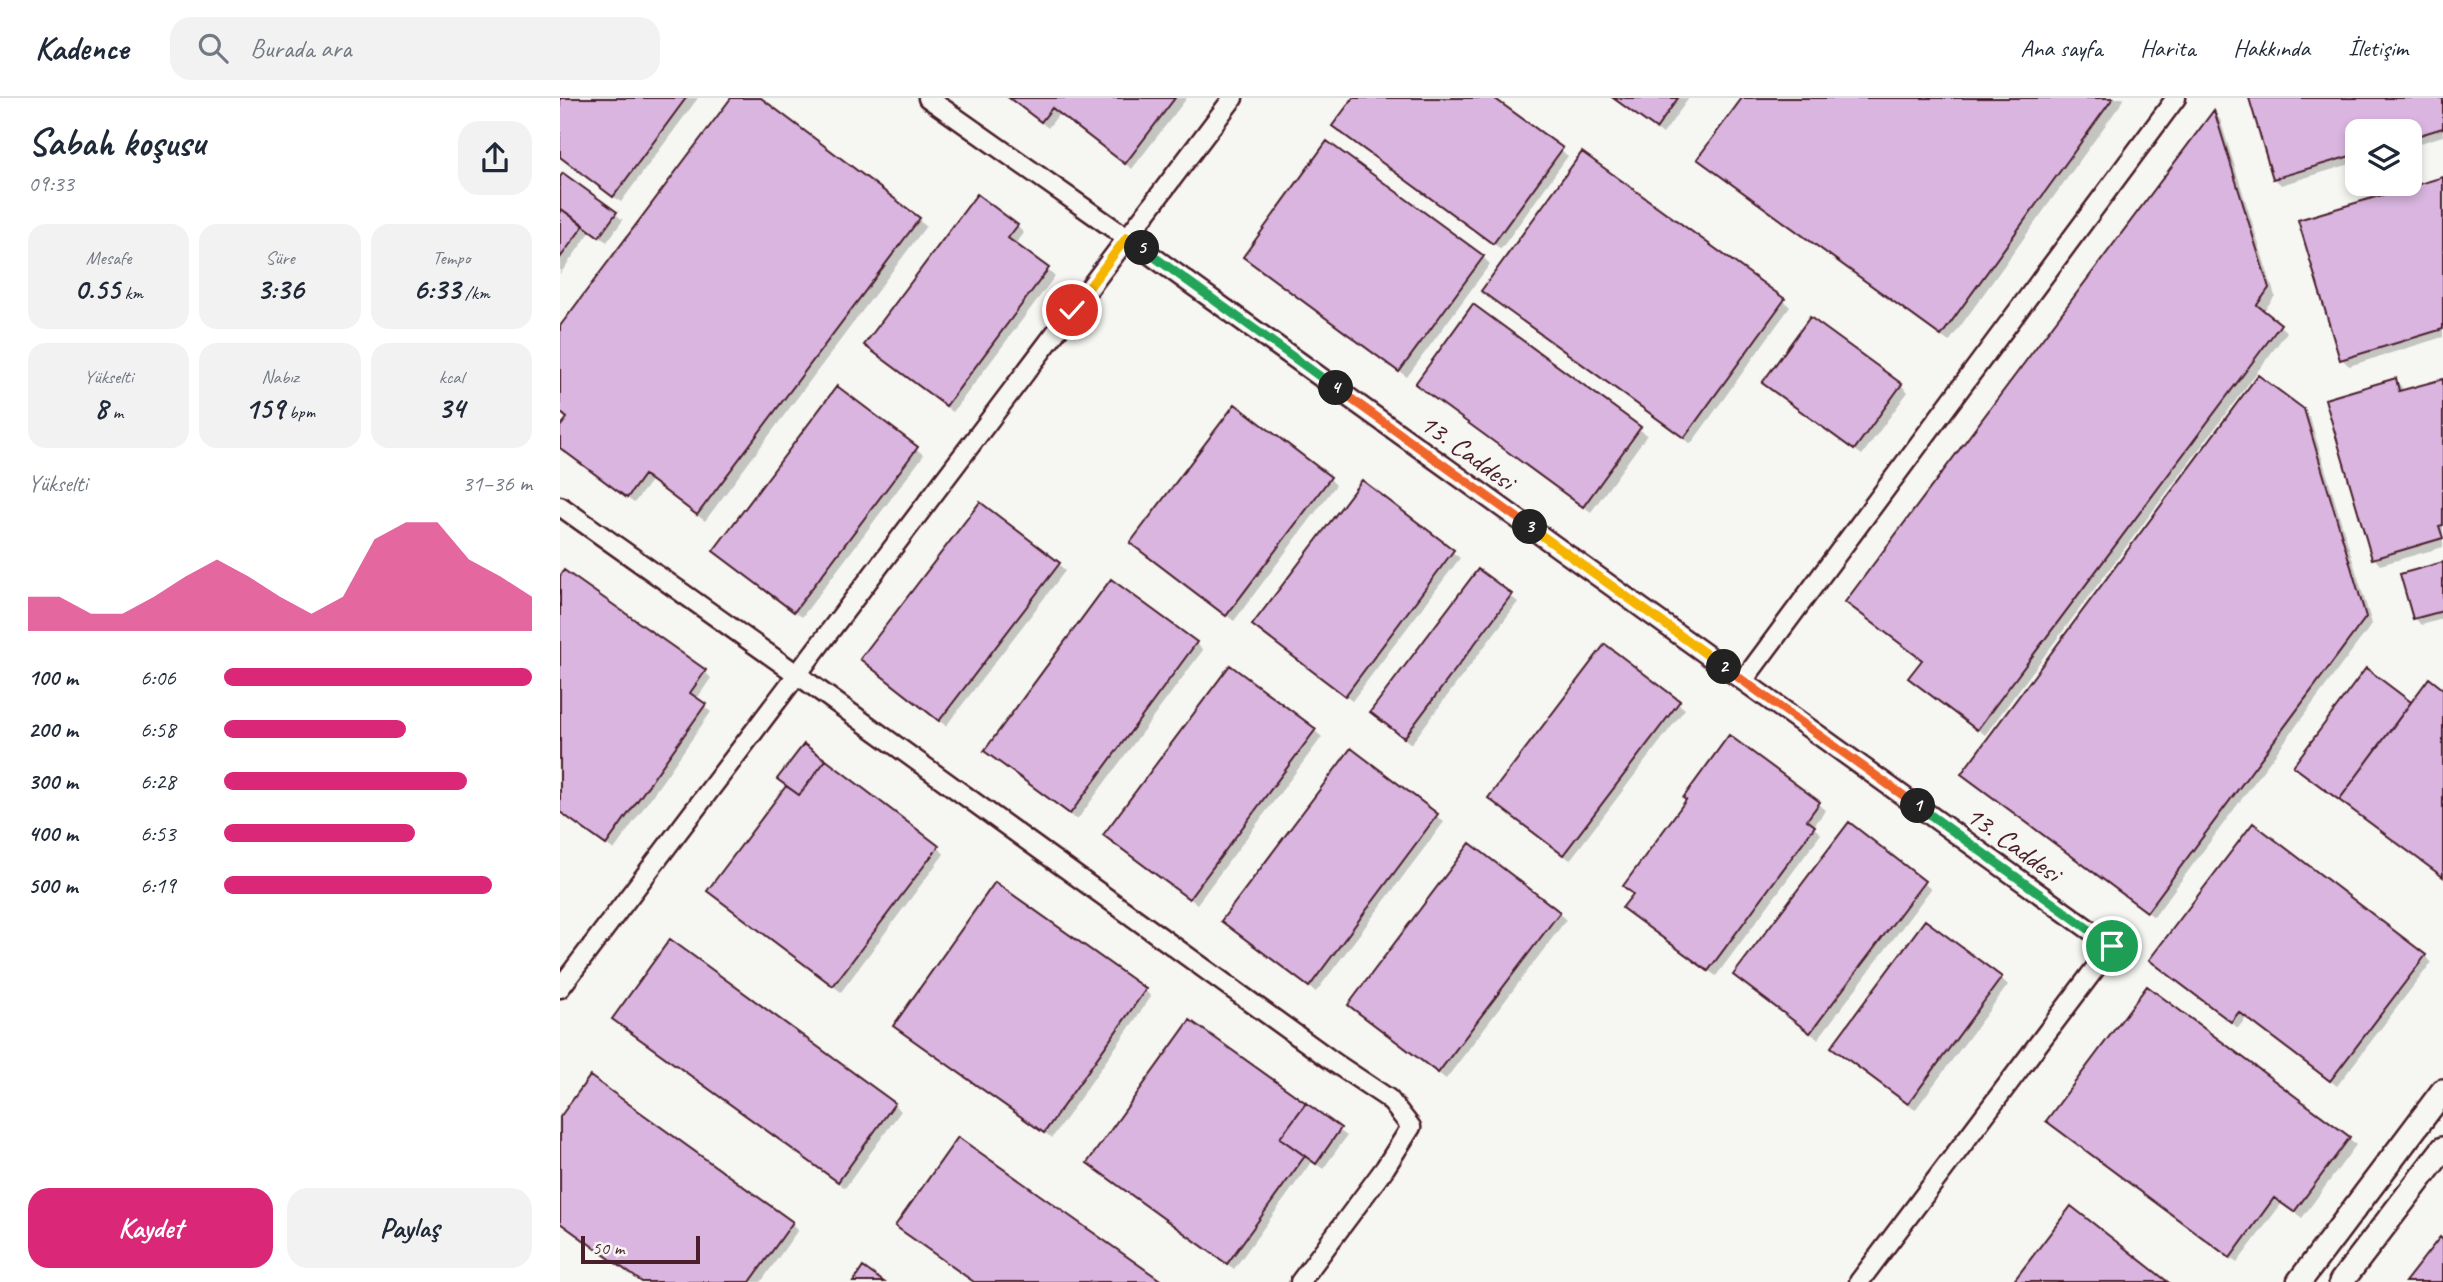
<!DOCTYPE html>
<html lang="tr">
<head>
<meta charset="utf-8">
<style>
  body { margin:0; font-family:Caveat,sans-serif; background:#f2f2f3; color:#1f2937; height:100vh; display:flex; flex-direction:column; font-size:26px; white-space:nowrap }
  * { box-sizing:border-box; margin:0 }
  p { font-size:23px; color:#747a83 }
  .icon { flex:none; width:38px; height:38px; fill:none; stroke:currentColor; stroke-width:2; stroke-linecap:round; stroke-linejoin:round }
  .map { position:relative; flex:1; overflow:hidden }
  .sheet { display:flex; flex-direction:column; background:#fff; width:560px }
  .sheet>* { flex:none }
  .fabs { position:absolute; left:1785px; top:21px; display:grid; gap:14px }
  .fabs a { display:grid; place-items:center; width:77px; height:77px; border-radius:14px; background:#fff; box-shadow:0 4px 10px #0003; font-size:35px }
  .scale { position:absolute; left:21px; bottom:18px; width:119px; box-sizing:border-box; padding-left:7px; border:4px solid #4a1f2b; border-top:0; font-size:19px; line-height:24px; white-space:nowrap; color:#4a1f2b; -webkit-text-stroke:5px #f6f6f2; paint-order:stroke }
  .pin { position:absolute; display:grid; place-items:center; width:60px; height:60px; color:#fff; margin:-30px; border:4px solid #fff; border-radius:50%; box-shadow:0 2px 7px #0007 }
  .km { position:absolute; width:35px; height:35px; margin:-18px; border-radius:50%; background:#222; color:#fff; font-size:19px; line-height:35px; text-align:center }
  .round { display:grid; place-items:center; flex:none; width:74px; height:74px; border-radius:21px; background:#f2f2f3 }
  .overview { display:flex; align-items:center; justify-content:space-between; height:119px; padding:0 28px }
  h1 { font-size:38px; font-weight:700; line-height:52px }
  .stats { display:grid; grid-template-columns:repeat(3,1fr); gap:10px; height:119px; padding:7px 28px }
  .stats div { display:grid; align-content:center; border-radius:18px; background:#f2f2f3; text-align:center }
  .stats b { font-size:30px; font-weight:700 }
  .stats small { font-size:19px; font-weight:400 }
  .stats p { font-size:19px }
  .chart { height:196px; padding:14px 28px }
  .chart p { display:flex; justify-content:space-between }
  .chart svg { width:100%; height:126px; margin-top:7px; fill:#db2777; opacity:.7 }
  .primary-button { display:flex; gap:14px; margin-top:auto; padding:14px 28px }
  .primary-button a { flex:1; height:80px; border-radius:21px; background:#db2777; color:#fff; font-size:28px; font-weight:700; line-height:80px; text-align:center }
  .primary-button a+a { background:#f2f2f3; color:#1f2937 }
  ul { padding:0 28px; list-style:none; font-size:23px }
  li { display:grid; grid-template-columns:112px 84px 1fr; align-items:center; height:52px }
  li i { height:18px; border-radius:9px; background:#db2777 }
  header { display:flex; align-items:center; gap:42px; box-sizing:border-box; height:98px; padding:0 35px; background:#fff; border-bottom:2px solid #e0e1e3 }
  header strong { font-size:33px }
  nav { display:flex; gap:38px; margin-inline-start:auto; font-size:24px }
  .search { width:490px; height:63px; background:#f2f2f3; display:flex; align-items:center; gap:18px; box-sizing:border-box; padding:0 24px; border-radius:21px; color:#747a83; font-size:26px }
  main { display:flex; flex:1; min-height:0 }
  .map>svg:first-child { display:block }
</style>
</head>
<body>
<header>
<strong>Kadence</strong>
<div class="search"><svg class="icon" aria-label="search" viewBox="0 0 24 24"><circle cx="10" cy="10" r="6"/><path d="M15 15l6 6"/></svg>Burada ara</div>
<nav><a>Ana sayfa</a><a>Harita</a><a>Hakkında</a><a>İletişim</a></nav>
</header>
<main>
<section class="sheet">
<div class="overview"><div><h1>Sabah koşusu</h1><p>09:33</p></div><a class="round"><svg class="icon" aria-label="share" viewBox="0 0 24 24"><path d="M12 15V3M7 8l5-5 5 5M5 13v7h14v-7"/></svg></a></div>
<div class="stats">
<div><p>Mesafe</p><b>0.55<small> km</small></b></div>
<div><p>Süre</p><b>3:36</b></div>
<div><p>Tempo</p><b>6:33<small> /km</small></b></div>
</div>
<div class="stats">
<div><p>Yükselti</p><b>8<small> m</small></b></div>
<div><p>Nabız</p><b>159<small> bpm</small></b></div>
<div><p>kcal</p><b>34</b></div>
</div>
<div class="chart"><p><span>Yükselti</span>31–36 m</p>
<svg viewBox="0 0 160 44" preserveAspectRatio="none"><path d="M0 44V32L10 32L20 38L30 38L40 32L50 25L60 19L70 25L80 32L90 38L100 32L110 12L120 6L130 6L140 19L150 25L160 32V44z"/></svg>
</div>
<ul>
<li><b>100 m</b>6:06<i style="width:100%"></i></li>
<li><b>200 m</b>6:58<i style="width:59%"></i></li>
<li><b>300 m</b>6:28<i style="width:79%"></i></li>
<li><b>400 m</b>6:53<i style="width:62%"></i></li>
<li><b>500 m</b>6:19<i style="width:87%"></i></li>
</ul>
<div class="primary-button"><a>Kaydet</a><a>Paylaş</a></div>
</section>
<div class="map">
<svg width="1883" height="1184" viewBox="0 0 1883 1184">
  <rect width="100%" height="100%" fill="#f6f6f2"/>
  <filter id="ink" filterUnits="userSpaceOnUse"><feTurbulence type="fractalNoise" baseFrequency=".0143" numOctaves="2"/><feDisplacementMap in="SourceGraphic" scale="14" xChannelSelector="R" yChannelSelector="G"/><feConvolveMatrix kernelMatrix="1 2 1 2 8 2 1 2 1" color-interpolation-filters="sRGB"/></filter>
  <g filter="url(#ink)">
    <path fill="#0003" d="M 1,0 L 138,0 L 61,104 L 0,59 Z
      M 173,0 L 198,0 L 366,128 L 145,423 L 91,383 L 74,405 L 0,350 L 0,332 L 9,320 L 0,314 L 0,231 Z
      M 450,0 L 627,0 L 572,71 L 499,16 L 488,30 Z
      M 795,0 L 931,0 L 1008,58 L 941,151 L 781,34 Z
      M 1053,0 L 1129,0 L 1103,36 Z
      M 1184,0 L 1565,0 L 1389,244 L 1140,61 Z
      M 1690,0 L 1883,0 L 1883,38 L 1850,48 L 1850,33 L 1797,33 L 1797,64 L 1721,87 L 1714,80 Z
      M 1654,15 L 1660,21 L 1715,198 L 1703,214 L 1727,234 L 1425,637 L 1357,586 L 1363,563 L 1287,504 Z
      M 4,77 L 63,122 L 47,144 L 31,133 L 0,176 L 0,82 Z
      M 1883,81 L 1883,239 L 1789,268 L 1782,261 Z
      M 457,128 L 464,135 L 455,147 L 495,178 L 393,314 L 313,254 Z
      M 685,159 L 923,159 L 930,166 L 847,279 Z
      M 923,193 L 1223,202 L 1230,209 L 1131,346 Z
      M 914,209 L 1087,337 L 1031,414 L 864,292 Z
      M 1835,282 L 1842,289 L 1843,294 L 1883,283 L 1883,449 L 1820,467 L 1814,460 Z
      M 1341,287 L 1348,294 L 1302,357 L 1211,291 Z
      M 277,291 L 364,357 L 242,519 L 162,459 Z
      M 1743,312 L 1750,320 L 1812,526 L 1594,819 L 1410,682 Z
      M 770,381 L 776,387 L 674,523 L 579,451 Z
      M 802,385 L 900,460 L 792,603 L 694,527 Z
      M 499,466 L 505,473 L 386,628 L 302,561 Z
      M 1883,466 L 1883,521 L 1861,527 L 1855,520 Z
      M 919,473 L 958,504 L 851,646 L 812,614 Z
      M 0,481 L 145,574 L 151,580 L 136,602 L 151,614 L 54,752 L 0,714 Z
      M 636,545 L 643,552 L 517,722 L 433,660 Z
      M 1045,548 L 1125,611 L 1010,762 L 937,706 Z
      M 755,633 L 762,639 L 637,806 L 552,743 Z
      M 1169,640 L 1266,712 L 1253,729 L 1261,736 L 1156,878 L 1071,816 L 1074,796 L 1128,703 Z
      M 791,653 L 884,724 L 756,894 L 670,830 Z
      M 228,689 L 378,749 L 384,756 L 281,894 L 149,793 Z
      M 1289,727 L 1371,791 L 1258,941 L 1182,884 Z
      M 999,815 L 1006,822 L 886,981 L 797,914 Z
      M 1865,858 L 1871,865 L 1777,988 L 1687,919 L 1678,930 L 1598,868 Z
      M 1441,880 L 1448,887 L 1355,1012 L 1273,949 Z
      M 585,892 L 591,899 L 492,1040 L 342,934 Z
      M 630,924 L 787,1038 L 763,1071 L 752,1063 L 674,1171 L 529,1065 Z
      M 61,927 L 334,1006 L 341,1013 L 285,1090 Z
      M 0,1022 L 231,1125 L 238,1132 L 201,1184 L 81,1184 L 0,1125 Z
      M 1488,1023 L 1789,1040 L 1796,1047 L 1742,1120 L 1722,1105 L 1677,1165 Z"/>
    <path fill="#d9b5e0" stroke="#4a1f2b" stroke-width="2" d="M 0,0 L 126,0 L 53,99 L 0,59 Z
      M 171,0 L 201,0 L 360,120 L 137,417 L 84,377 L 67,400 L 0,350 L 0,329 L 7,320 L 0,314 L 0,228 Z
      M 449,0 L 615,0 L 565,66 L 492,10 L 481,24 Z
      M 793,0 L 934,0 L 1003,50 L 933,146 L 772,28 Z
      M 1053,0 L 1118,0 L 1096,31 Z
      M 1182,0 L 1553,0 L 1381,238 L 1137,61 Z
      M 1689,0 L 1883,0 L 1883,30 L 1850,40 L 1850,33 L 1797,33 L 1797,56 L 1713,81 Z
      M 1654,12 L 1709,190 L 1697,207 L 1721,226 L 1417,632 L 1348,580 L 1362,562 L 1285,504 Z
      M 767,43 L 924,158 L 839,274 L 683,159 Z
      M 1022,54 L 1225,201 L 1124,340 L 921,193 Z
      M 3,75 L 57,114 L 39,139 L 0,110 L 0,79 Z
      M 1883,79 L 1883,231 L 1780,262 L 1738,122 Z
      M 417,96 L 458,127 L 448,140 L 489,170 L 386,308 L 304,247 Z
      M 0,110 L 24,127 L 0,160 Z
      M 913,206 L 1081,329 L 1023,409 L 855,286 Z
      M 1250,219 L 1342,286 L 1294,352 L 1202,285 Z
      M 1698,277 L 1744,311 L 1806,519 L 1587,814 L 1401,676 Z
      M 1836,280 L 1839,293 L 1883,281 L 1883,427 L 1879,428 L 1883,440 L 1812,461 L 1765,301 Z
      M 277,288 L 358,349 L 234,514 L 153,453 Z
      M 675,306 L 771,379 L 666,518 L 570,445 Z
      M 802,382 L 894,452 L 785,598 L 692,527 Z
      M 420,404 L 500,465 L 379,623 L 300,561 Z
      M 1883,464 L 1883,513 L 1853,521 L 1840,476 Z
      M 918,471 L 952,496 L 844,640 L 810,614 Z
      M 4,472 L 146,572 L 130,595 L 146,606 L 46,747 L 0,714 L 0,478 Z
      M 551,481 L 637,544 L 510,716 L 424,653 Z
      M 1045,546 L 1120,603 L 1003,757 L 928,700 Z
      M 670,567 L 756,631 L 629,801 L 543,737 Z
      M 1806,570 L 1851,604 L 1779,702 L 1733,668 Z
      M 1869,580 L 1883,591 L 1883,779 L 1779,702 Z
      M 1169,637 L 1260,704 L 1247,722 L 1255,728 L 1148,873 L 1062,810 L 1073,796 L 1063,788 L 1126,702 L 1123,700 Z
      M 244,646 L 266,662 L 239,697 L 217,681 Z
      M 791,650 L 878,716 L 749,889 L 661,823 Z
      M 266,662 L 379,748 L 273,888 L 147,793 L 226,688 L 239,697 Z
      M 1289,724 L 1365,783 L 1250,935 L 1173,877 Z
      M 1693,725 L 1866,857 L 1770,983 L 1679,914 L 1671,924 L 1589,862 Z
      M 910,745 L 1000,814 L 878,975 L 788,907 Z
      M 435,784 L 586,891 L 484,1035 L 333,928 Z
      M 1365,822 L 1442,879 L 1348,1006 L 1271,949 Z
      M 110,841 L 335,1005 L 278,1084 L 52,921 Z
      M 1587,888 L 1790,1039 L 1734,1114 L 1714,1100 L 1670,1160 L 1486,1023 Z
      M 630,922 L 746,1005 L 720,1040 L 745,1058 L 667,1166 L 527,1065 Z
      M 30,978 L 233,1124 L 190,1184 L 82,1184 L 0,1125 L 0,1019 Z
      M 746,1005 L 781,1030 L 756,1066 L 720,1040 Z
      M 398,1039 L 603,1184 L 414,1184 L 335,1128 Z
      M 1511,1108 L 1608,1184 L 1453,1184 Z
      M 1880,1139 L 1883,1142 L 1883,1184 L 1845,1184 Z
      M 303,1169 L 324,1184 L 293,1184 Z"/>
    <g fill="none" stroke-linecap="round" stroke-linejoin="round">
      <defs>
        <path id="minor" d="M 368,0 L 567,140 L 1552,848 L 1299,1184
          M 0,408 L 238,577 L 775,965 L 829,1001 L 851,1029 L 825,1070 L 740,1184
          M 1183,583 L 1616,0
          M 0,890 L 673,0"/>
        <path id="tertiary" d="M 1739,1184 L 1883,993
          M 1781,1184 L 1883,1051"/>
      </defs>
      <use href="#minor" stroke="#4a1f2b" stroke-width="23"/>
      <use href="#tertiary" stroke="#4a1f2b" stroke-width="28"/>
      <use href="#minor" stroke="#f6f6f2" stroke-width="18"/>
      <use href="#tertiary" stroke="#f6f6f2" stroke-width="23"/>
    </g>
  </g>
  <g fill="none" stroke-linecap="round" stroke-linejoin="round" filter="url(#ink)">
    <defs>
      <path id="split-1" d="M 1358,708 L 1552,848"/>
      <path id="split-2" d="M 1164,569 L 1358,708"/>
      <path id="split-3" d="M 970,429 L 1164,569"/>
      <path id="split-4" d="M 776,290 L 970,429"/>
      <path id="split-5" d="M 582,150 L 776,290"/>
      <path id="split-6" d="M 512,212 L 567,139 L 582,150"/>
    </defs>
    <use href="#split-1" stroke="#fff" stroke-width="14"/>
    <use href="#split-2" stroke="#fff" stroke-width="14"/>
    <use href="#split-3" stroke="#fff" stroke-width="14"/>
    <use href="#split-4" stroke="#fff" stroke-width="14"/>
    <use href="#split-5" stroke="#fff" stroke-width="14"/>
    <use href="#split-6" stroke="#fff" stroke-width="14"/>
    <use href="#split-1" stroke="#22a559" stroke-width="9"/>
    <use href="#split-2" stroke="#f0652b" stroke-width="9"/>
    <use href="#split-3" stroke="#f5b400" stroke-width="9"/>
    <use href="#split-4" stroke="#f0652b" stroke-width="9"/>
    <use href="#split-5" stroke="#22a559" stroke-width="9"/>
    <use href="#split-6" stroke="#f5b400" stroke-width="9"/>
  </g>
  <g text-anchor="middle" stroke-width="7" stroke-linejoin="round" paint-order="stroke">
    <g font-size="28" fill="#4a1f2b" stroke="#f6f6f2">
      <text transform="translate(908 353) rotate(36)" y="10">13. Caddesi</text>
      <text transform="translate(1454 745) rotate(36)" y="10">13. Caddesi</text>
    </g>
  </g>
</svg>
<div class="fabs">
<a><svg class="icon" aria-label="layers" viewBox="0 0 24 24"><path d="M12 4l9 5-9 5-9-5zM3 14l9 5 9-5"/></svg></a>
</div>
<div class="scale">50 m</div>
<div class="pin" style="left:1552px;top:848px;background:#1e9e55"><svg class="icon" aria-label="arrive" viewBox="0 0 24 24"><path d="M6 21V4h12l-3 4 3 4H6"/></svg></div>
<div class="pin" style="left:512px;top:212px;background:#d93025"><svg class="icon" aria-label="check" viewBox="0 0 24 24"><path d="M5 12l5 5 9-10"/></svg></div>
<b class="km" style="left:1358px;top:708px">1</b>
<b class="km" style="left:1164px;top:569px">2</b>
<b class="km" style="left:970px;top:429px">3</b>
<b class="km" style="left:776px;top:290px">4</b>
<b class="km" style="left:582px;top:150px">5</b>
</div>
</main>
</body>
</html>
